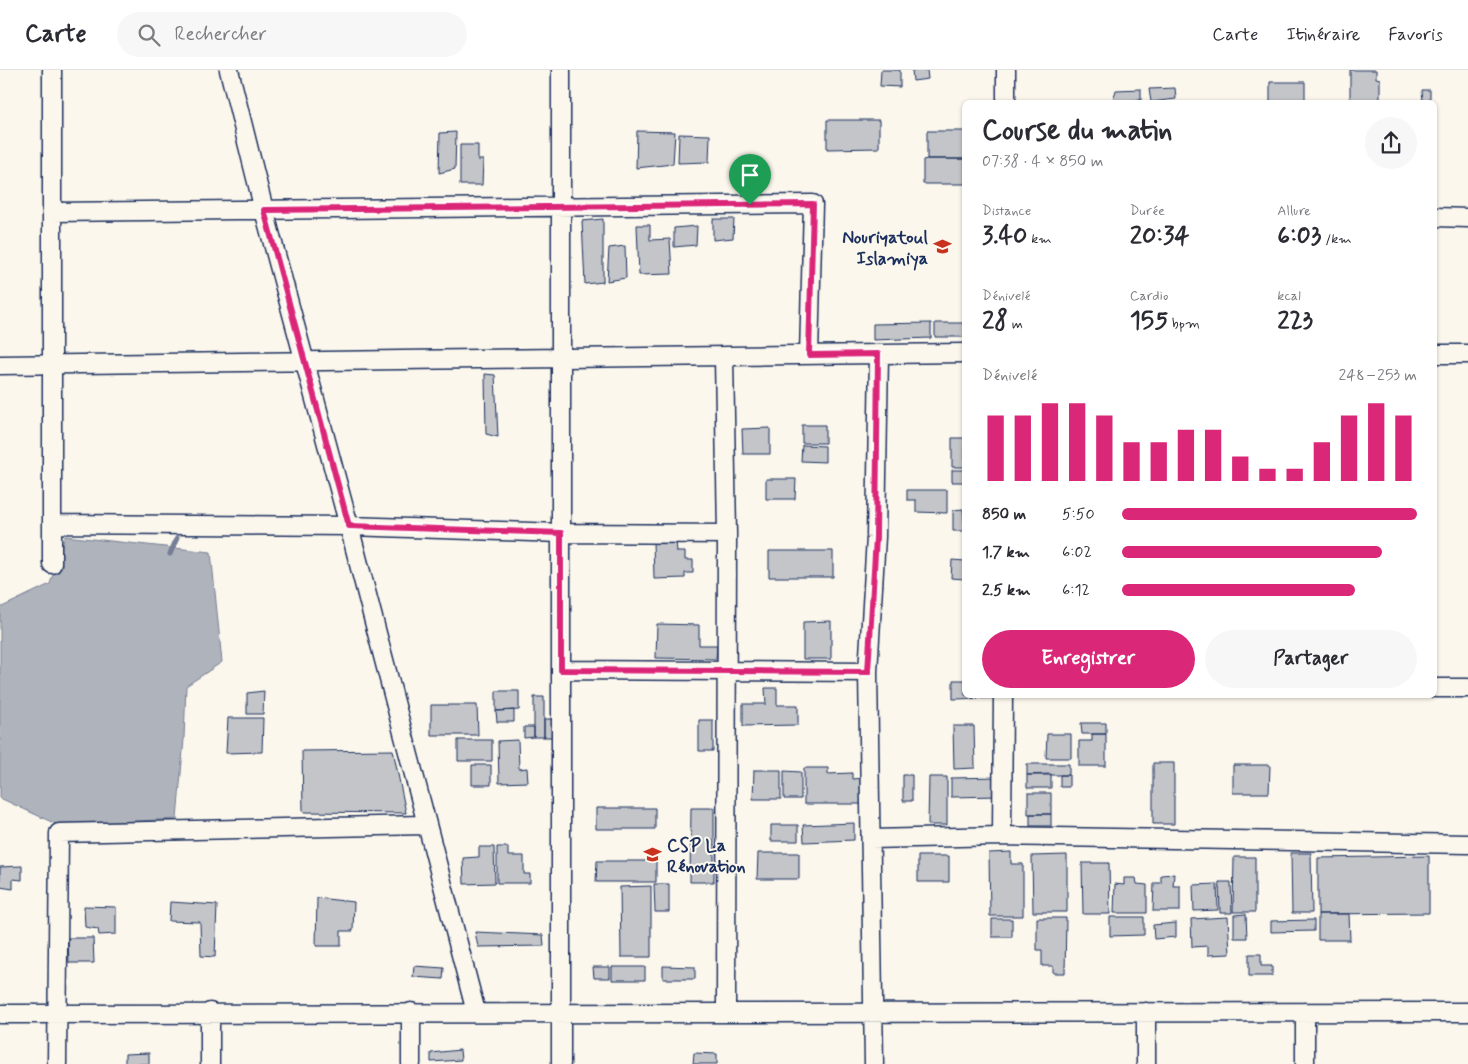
<!DOCTYPE html>
<html lang="fr">
<head>
<meta charset="utf-8">
<style>
  body { margin:0; font-family:Mynerve,sans-serif; background:#f7f7f7; color:#2b2b33; height:100vh; display:flex; flex-direction:column; font-size:19px; white-space:nowrap }
  * { box-sizing:border-box; margin:0 }
  p { font-size:16px; color:#7c7c81 }
  .icon { flex:none; width:28px; height:28px; fill:none; stroke:currentColor; stroke-width:2; stroke-linecap:round; stroke-linejoin:round }
  .map { position:relative; flex:1; overflow:hidden }
  .details { position:absolute; left:962px; top:30px; width:475px; height:598px; display:flex; flex-direction:column; background:#fff; border-radius:8px; box-shadow:0 1px 4px #0004 }
  .details>* { flex:none }
  .pin { position:absolute; display:grid; place-items:center; width:42px; height:42px; color:#fff; margin:-51px -21px; border-radius:50% 50% 50% 0; rotate:-45deg; box-shadow:0 0 5px #0007 }
  .pin .icon { rotate:45deg }
  .round { display:grid; place-items:center; flex:none; width:52px; height:52px; border-radius:26px; background:#f7f7f7 }
  .summary { display:flex; align-items:center; justify-content:space-between; height:85px; padding:0 20px }
  h1 { font-size:28px; font-weight:700; line-height:38px }
  .metrics { display:grid; grid-template-columns:repeat(3,1fr); gap:8px; height:85px; padding:5px 20px }
  .metrics div { display:grid; align-content:center }
  .metrics b { font-size:25px; font-weight:700 }
  .metrics small { font-size:14px; font-weight:400 }
  .metrics p { font-size:14px }
  .chart { height:140px; padding:10px 20px }
  .chart p { display:flex; justify-content:space-between }
  .chart svg { width:100%; height:90px; margin-top:5px; stroke:#db2777; stroke-width:6 }
  .cta { display:flex; gap:10px; margin-top:auto; padding:10px 20px }
  .cta a { flex:1; height:58px; border-radius:30px; background:#db2777; color:#fff; font-size:20px; font-weight:700; line-height:58px; text-align:center }
  .cta a+a { background:#f7f7f7; color:#2b2b33 }
  ul { padding:0 20px; list-style:none; font-size:16px }
  li { display:grid; grid-template-columns:80px 60px 1fr; align-items:center; height:38px }
  li i { height:12px; border-radius:6px; background:#db2777 }
  header { display:flex; align-items:center; gap:30px; box-sizing:border-box; height:70px; padding:0 25px; background:#fff; border-bottom:1px solid #e1e1e2 }
  header strong { font-size:24px }
  nav { display:flex; gap:28px; margin-inline-start:auto; font-size:18px }
  .search { width:350px; height:45px; background:#f7f7f7; display:flex; align-items:center; gap:12px; box-sizing:border-box; padding:0 18px; border-radius:28px; color:#7c7c81; font-size:19px }
  .map>svg:first-child { display:block }
</style>
</head>
<body>
<header>
<strong>Carte</strong>
<div class="search"><svg class="icon" aria-label="search" viewBox="0 0 24 24"><circle cx="10" cy="10" r="6"/><path d="M15 15l6 6"/></svg>Rechercher</div>
<nav><a>Carte</a><a>Itinéraire</a><a>Favoris</a></nav>
</header>
<div class="map">
<svg width="1468" height="994" viewBox="0 0 1468 994">
  <rect width="100%" height="100%" fill="#fbf7ec"/>
  <filter id="ink" filterUnits="userSpaceOnUse"><feTurbulence type="fractalNoise" baseFrequency=".02" numOctaves="2"/><feDisplacementMap in="SourceGraphic" scale="10" xChannelSelector="R" yChannelSelector="G"/><feConvolveMatrix kernelMatrix="1 2 1 2 8 2 1 2 1" color-interpolation-filters="sRGB"/></filter>
  <g filter="url(#ink)">
    <path fill="#afb3bb" stroke="#747e96" d="M 65,466 L 211,482 L 222,592 L 186,616 L 184,669 L 177,749 L 58,755 L 0,728 L 0,538 L 50,514 Z"/>
    <g fill="none" stroke-linecap="round" stroke-linejoin="round">
      <path stroke="#747e96" stroke-width="5" d="M 170,484 L 177,468"/>
    </g>
    <path fill="#c3c5c9" stroke="#1b2f5e" d="M 881,0 L 900,0 L 900,17 L 880,16 Z
      M 912,0 L 927,0 L 928,9 L 913,11 Z
      M 1350,0 L 1376,0 L 1376,8 L 1380,9 L 1380,32 L 1350,32 Z
      M 1270,12 L 1305,12 L 1305,32 L 1270,32 Z
      M 1175,18 L 1176,29 L 1151,32 L 1149,19 Z
      M 1141,19 L 1141,30 L 1113,31 L 1116,20 Z
      M 1422,20 L 1430,20 L 1430,32 L 1423,32 Z
      M 827,50 L 879,50 L 879,78 L 827,79 Z
      M 637,61 L 675,62 L 673,94 L 636,98 Z
      M 927,61 L 965,61 L 965,89 L 927,89 Z
      M 456,62 L 455,99 L 439,103 L 440,63 Z
      M 679,64 L 710,65 L 709,92 L 678,93 Z
      M 460,75 L 478,75 L 478,90 L 483,90 L 482,115 L 460,115 Z
      M 927,89 L 965,89 L 965,114 L 923,114 L 923,90 Z
      M 603,149 L 603,212 L 585,214 L 582,151 Z
      M 713,149 L 734,149 L 733,168 L 713,170 Z
      M 637,155 L 650,155 L 650,170 L 670,169 L 672,204 L 639,205 Z
      M 697,156 L 696,175 L 674,177 L 674,158 Z
      M 625,176 L 626,208 L 607,211 L 609,178 Z
      M 931,253 L 931,268 L 873,270 L 873,254 Z
      M 935,253 L 965,253 L 965,267 L 935,267 Z
      M 485,304 L 495,305 L 498,367 L 486,364 Z
      M 802,355 L 825,355 L 825,373 L 802,373 Z
      M 770,358 L 770,384 L 743,384 L 742,359 Z
      M 952,368 L 965,368 L 965,397 L 952,397 Z
      M 802,375 L 825,376 L 825,392 L 801,391 Z
      M 952,400 L 965,400 L 965,412 L 952,412 Z
      M 766,409 L 796,409 L 795,429 L 766,429 Z
      M 907,420 L 947,420 L 947,443 L 916,442 L 916,430 L 907,430 Z
      M 963,439 L 965,461 L 953,461 L 953,440 Z
      M 676,470 L 677,482 L 685,482 L 685,490 L 693,490 L 693,503 L 685,503 L 685,508 L 654,509 L 653,471 Z
      M 769,481 L 833,481 L 833,507 L 769,507 Z
      M 952,490 L 965,491 L 965,509 L 951,508 Z
      M 831,551 L 831,589 L 803,589 L 803,552 Z
      M 657,554 L 699,555 L 699,575 L 717,575 L 716,589 L 656,588 Z
      M 953,610 L 965,610 L 965,625 L 998,625 L 998,628 L 953,629 Z
      M 765,618 L 777,618 L 777,635 L 798,635 L 798,655 L 743,656 L 743,634 L 766,634 Z
      M 264,621 L 263,644 L 247,644 L 247,623 Z
      M 496,621 L 519,621 L 519,640 L 496,641 Z
      M 534,627 L 544,627 L 544,667 L 534,667 Z
      M 431,635 L 477,635 L 478,665 L 431,665 Z
      M 514,640 L 514,652 L 497,652 L 496,641 Z
      M 228,648 L 263,648 L 262,682 L 226,683 Z
      M 544,649 L 552,649 L 552,667 L 544,667 Z
      M 699,650 L 713,650 L 713,681 L 699,681 Z
      M 1081,653 L 1106,653 L 1106,664 L 1082,664 Z
      M 953,656 L 974,656 L 975,698 L 954,699 Z
      M 524,657 L 534,657 L 534,667 L 524,668 Z
      M 1047,664 L 1071,664 L 1071,688 L 1046,688 Z
      M 1092,664 L 1106,664 L 1106,696 L 1079,696 L 1079,671 L 1092,671 Z
      M 458,670 L 492,670 L 492,691 L 458,691 Z
      M 518,670 L 519,699 L 527,698 L 528,712 L 499,713 L 498,671 Z
      M 393,680 L 406,743 L 303,742 L 302,681 Z
      M 1153,693 L 1174,693 L 1174,754 L 1153,754 Z
      M 1027,694 L 1069,694 L 1069,705 L 1027,705 Z
      M 472,695 L 491,695 L 491,715 L 472,715 Z
      M 1233,695 L 1270,695 L 1269,723 L 1233,723 Z
      M 804,698 L 828,698 L 828,704 L 852,703 L 852,709 L 864,708 L 864,734 L 804,734 Z
      M 754,700 L 781,700 L 781,729 L 753,729 Z
      M 784,701 L 801,702 L 801,729 L 784,729 Z
      M 1051,704 L 1051,718 L 1027,718 L 1027,705 Z
      M 903,705 L 912,705 L 912,731 L 903,731 Z
      M 1060,705 L 1069,705 L 1069,717 L 1060,717 Z
      M 929,707 L 947,707 L 947,755 L 928,755 Z
      M 999,707 L 999,726 L 951,727 L 951,708 Z
      M 1028,723 L 1051,723 L 1051,744 L 1028,744 Z
      M 596,738 L 655,738 L 655,759 L 596,759 Z
      M 691,738 L 714,738 L 714,812 L 690,812 Z
      M 1030,744 L 1051,744 L 1051,756 L 1030,756 Z
      M 854,753 L 854,770 L 804,772 L 803,755 Z
      M 771,755 L 798,755 L 798,771 L 771,771 Z
      M 479,777 L 494,777 L 495,813 L 464,814 L 463,788 L 479,787 Z
      M 497,777 L 508,777 L 508,786 L 524,786 L 524,804 L 530,804 L 530,813 L 497,813 Z
      M 1011,782 L 1011,794 L 1023,794 L 1023,846 L 990,846 L 989,783 Z
      M 758,783 L 799,783 L 799,809 L 757,809 Z
      M 1291,783 L 1311,783 L 1312,843 L 1292,843 Z
      M 1067,785 L 1067,842 L 1033,842 L 1032,786 Z
      M 918,786 L 949,786 L 949,812 L 918,812 Z
      M 1429,786 L 1429,843 L 1318,844 L 1318,788 Z
      M 1234,787 L 1255,787 L 1255,842 L 1233,842 Z
      M 597,791 L 656,791 L 656,812 L 596,812 Z
      M 1082,793 L 1109,793 L 1110,844 L 1083,844 Z
      M 22,796 L 22,810 L 13,809 L 13,819 L 0,817 L 0,797 Z
      M 1174,804 L 1173,816 L 1180,816 L 1180,841 L 1153,841 L 1154,813 L 1161,813 L 1161,805 Z
      M 1124,808 L 1136,808 L 1137,814 L 1147,815 L 1147,843 L 1114,843 L 1115,814 L 1124,815 Z
      M 1219,812 L 1231,812 L 1232,843 L 1220,843 Z
      M 654,814 L 669,814 L 669,842 L 655,842 Z
      M 1217,814 L 1218,840 L 1194,841 L 1193,815 Z
      M 651,816 L 651,887 L 621,887 L 620,817 Z
      M 317,828 L 354,832 L 353,861 L 341,861 L 341,876 L 316,876 Z
      M 170,832 L 217,835 L 215,887 L 201,886 L 200,852 L 169,851 Z
      M 84,836 L 116,837 L 116,864 L 99,865 L 98,859 L 85,857 Z
      M 1246,844 L 1247,868 L 1234,868 L 1234,845 Z
      M 1318,844 L 1349,844 L 1350,870 L 1318,870 Z
      M 1110,847 L 1144,847 L 1144,865 L 1110,866 Z
      M 1228,847 L 1230,884 L 1208,885 L 1208,876 L 1192,877 L 1191,849 Z
      M 1037,848 L 1066,848 L 1065,903 L 1053,903 L 1053,896 L 1042,896 L 1042,880 L 1037,880 Z
      M 992,849 L 1012,849 L 1012,867 L 992,867 Z
      M 1314,850 L 1314,861 L 1271,862 L 1271,851 Z
      M 1176,853 L 1176,867 L 1154,869 L 1153,855 Z
      M 475,862 L 543,865 L 544,876 L 478,877 Z
      M 68,868 L 93,868 L 94,893 L 69,893 Z
      M 1249,884 L 1261,884 L 1261,896 L 1272,896 L 1272,906 L 1249,906 Z
      M 414,896 L 444,898 L 443,909 L 413,907 Z
      M 663,896 L 695,897 L 695,909 L 663,909 Z
      M 593,897 L 610,897 L 610,908 L 594,908 Z
      M 612,897 L 645,897 L 645,910 L 612,910 Z
      M 460,980 L 461,990 L 431,992 L 431,983 Z
      M 149,983 L 149,994 L 125,994 L 125,984 Z
      M 694,983 L 717,984 L 717,994 L 693,994 Z"/>
    <g fill="none" stroke-linecap="round" stroke-linejoin="round">
      <defs>
        <path id="street" d="M 229,0 L 264,140 L 349,456 L 476,942
          M 1006,32 L 1006,0
          M 52,142 L 813,134 L 809,285
          M 1435,147 L 1468,148
          M 1435,284 L 1468,284
          M 724,287 L 727,464 L 726,942
          M 0,295 L 965,283
          M 53,454 L 349,456 L 561,463 L 727,464
          M 52,494 L 52,0
          M 561,600 L 868,602
          M 1435,618 L 1468,618
          M 1002,766 L 1003,625
          M 871,769 L 1002,766 L 1468,774
          M 210,942 L 210,994
          M 1146,942 L 1146,994
          M 0,944 L 1468,942
          M 57,994 L 59,763 L 425,755
          M 411,994 L 411,942
          M 561,994 L 561,0
          M 874,994 L 868,602 L 876,467 L 879,284
          M 1305,994 L 1305,942"/>
      </defs>
      <use href="#street" stroke="#1b2f5e" stroke-width="21"/>
      <use href="#street" stroke="#fbf7ec" stroke-width="18"/>
    </g>
  </g>
  <g fill="none" stroke-linecap="round" stroke-linejoin="round" filter="url(#ink)">
    <defs>
      <path id="route" d="M 813,134 L 809,285 L 878,284 L 876,467 L 868,602 L 561,600 L 561,463 L 349,456 L 264,140 Z"/>
    </defs>
    <use href="#route" stroke="#fff" stroke-width="10"/>
    <use href="#route" stroke="#db2777" stroke-width="6"/>
  </g>
  <defs>
    <symbol id="school-bare" viewBox="-9 -9 18 18"><path d="M0-5L7-2L0 1L-7-2ZM-4 1L0 2.5L4 1V4Q0 6-4 4Z" fill="#c8321e" stroke="#fbf7ec" stroke-width="2.5" paint-order="stroke"/></symbol>
  </defs>
  <g fill-rule="evenodd">
    <use href="#school-bare" x="930" y="164" width="25" height="25"/>
    <use href="#school-bare" x="640" y="772" width="25" height="25"/>
  </g>
  <g text-anchor="middle" stroke-width="4" stroke-linejoin="round" paint-order="stroke">
    <g font-size="18" font-weight="bold" fill="#1b2f5e" stroke="#fbf7ec" text-anchor="end">
      <text x="928" y="173">Nouriyatoul<tspan x="928" dy="21">Islamiya</tspan></text>
      <text x="667" y="781" text-anchor="start">CSP La<tspan x="667" dy="21">Rénovation</tspan></text>
    </g>
  </g>
</svg>
<div class="pin" style="left:750px;top:135px;background:#1e9e55"><svg class="icon" aria-label="arrive" viewBox="0 0 24 24"><path d="M6 21V4h12l-3 4 3 4H6"/></svg></div>
<section class="details">
<div class="summary"><div><h1>Course du matin</h1><p>07:38 · 4 × 850 m</p></div><a class="round"><svg class="icon" aria-label="share" viewBox="0 0 24 24"><path d="M12 15V3M7 8l5-5 5 5M5 13v7h14v-7"/></svg></a></div>
<div class="metrics">
<div><p>Distance</p><b>3.40<small> km</small></b></div>
<div><p>Durée</p><b>20:34</b></div>
<div><p>Allure</p><b>6:03<small> /km</small></b></div>
</div>
<div class="metrics">
<div><p>Dénivelé</p><b>28<small> m</small></b></div>
<div><p>Cardio</p><b>155<small> bpm</small></b></div>
<div><p>kcal</p><b>223</b></div>
</div>
<div class="chart"><p><span>Dénivelé</span>248–253 m</p>
<svg viewBox="0 0 160 44" preserveAspectRatio="none"><path d="M5 44V12M15 44V12M25 44V6M35 44V6M45 44V12M55 44V25M65 44V25M75 44V19M85 44V19M95 44V32M105 44V38M115 44V38M125 44V25M135 44V12M145 44V6M155 44V12"/></svg>
</div>
<ul>
<li><b>850 m</b>5:50<i style="width:100%"></i></li>
<li><b>1.7 km</b>6:02<i style="width:88%"></i></li>
<li><b>2.5 km</b>6:12<i style="width:79%"></i></li>
</ul>
<div class="cta"><a>Enregistrer</a><a>Partager</a></div>
</section>
</div>
</body>
</html>
